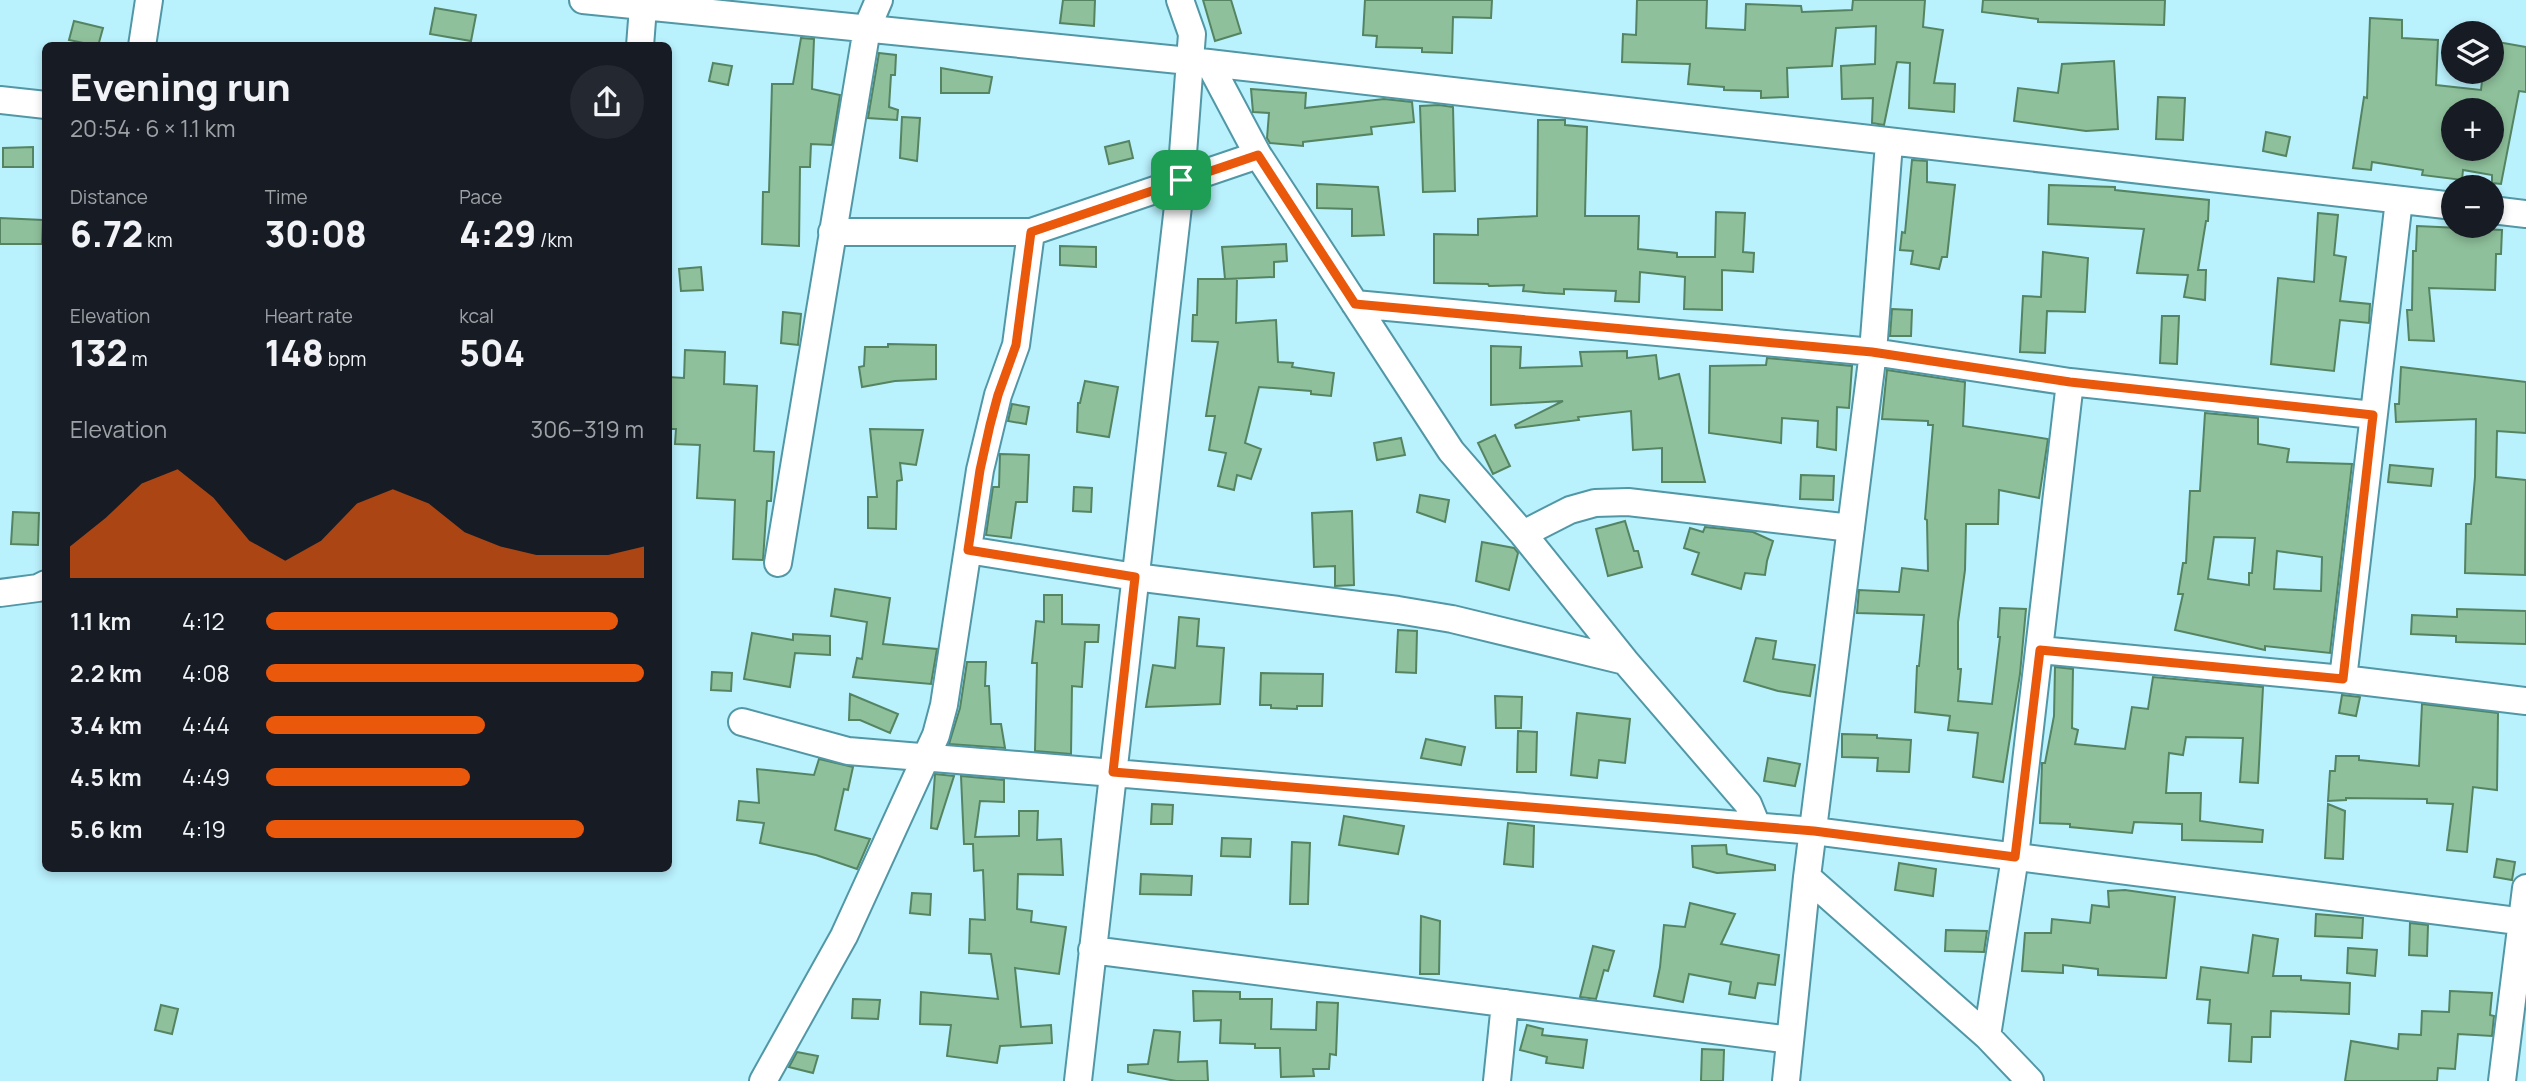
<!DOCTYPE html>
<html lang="en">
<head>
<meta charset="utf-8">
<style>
  body { margin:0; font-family:Manrope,sans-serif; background:#242831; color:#f1f3f6; height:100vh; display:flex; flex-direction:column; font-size:26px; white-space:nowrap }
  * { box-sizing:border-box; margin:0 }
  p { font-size:23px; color:#9ea1a6 }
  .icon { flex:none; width:38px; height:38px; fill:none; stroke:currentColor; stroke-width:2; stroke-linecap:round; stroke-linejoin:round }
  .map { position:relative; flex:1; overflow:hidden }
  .details { position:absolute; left:42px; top:42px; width:630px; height:830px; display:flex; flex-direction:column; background:#171b24; border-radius:10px; box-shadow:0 4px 10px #0003 }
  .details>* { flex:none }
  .fabs { position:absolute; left:2441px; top:21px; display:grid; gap:14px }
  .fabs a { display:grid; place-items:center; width:63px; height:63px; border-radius:50%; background:#171b24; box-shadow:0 4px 10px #0003; font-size:35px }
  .pin { position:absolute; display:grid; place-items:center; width:60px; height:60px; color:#fff; margin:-30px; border-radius:14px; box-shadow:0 4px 10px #0006 }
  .round { display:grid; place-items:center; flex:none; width:74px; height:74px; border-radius:37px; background:#242831 }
  .head { display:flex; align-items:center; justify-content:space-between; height:119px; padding:0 28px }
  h1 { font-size:38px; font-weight:800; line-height:52px }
  .metrics { display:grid; grid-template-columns:repeat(3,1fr); gap:10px; height:119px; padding:7px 28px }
  .metrics div { display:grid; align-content:center }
  .metrics b { font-size:35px; font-weight:800 }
  .metrics small { font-size:19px; font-weight:400 }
  .metrics p { font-size:19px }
  .chart { height:196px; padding:14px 28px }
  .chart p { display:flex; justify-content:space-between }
  .chart svg { width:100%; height:126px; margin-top:7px; fill:#ea580c; opacity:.7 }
  ul { padding:0 28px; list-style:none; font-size:23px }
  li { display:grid; grid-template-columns:112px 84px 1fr; align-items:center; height:52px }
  li i { height:18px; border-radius:9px; background:#ea580c }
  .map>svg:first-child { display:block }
</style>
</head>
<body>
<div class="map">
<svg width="2526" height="1081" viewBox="0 0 2526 1081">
  <rect width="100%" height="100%" fill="#b9f1fd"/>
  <path fill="#8ec09b" stroke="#548462" stroke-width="2" fill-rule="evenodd" d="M 1063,0 L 1095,0 L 1094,26 L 1060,23 Z
    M 1203,0 L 1231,0 L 1241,33 L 1215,41 Z
    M 1365,0 L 1492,0 L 1491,18 L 1453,17 L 1452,53 L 1422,52 L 1422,48 L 1376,47 L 1377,36 L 1363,35 Z
    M 1637,0 L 1707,0 L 1706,28 L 1745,30 L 1746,4 L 1801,6 L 1802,12 L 1852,10 L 1853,0 L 1925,0 L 1923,27 L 1943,30 L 1934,83 L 1955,84 L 1954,112 L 1909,108 L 1910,63 L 1897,62 L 1884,125 L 1872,123 L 1873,98 L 1842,99 L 1841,66 L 1875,64 L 1876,26 L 1836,28 L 1832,66 L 1787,68 L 1788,97 L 1761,98 L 1761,91 L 1724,90 L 1724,87 L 1688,84 L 1690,64 L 1622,62 L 1623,34 L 1636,35 Z
    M 1983,0 L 2165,0 L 2164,25 L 2038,22 L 2038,19 L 1982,12 Z
    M 435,8 L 476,15 L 471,41 L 430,34 Z
    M 2370,18 L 2402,20 L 2402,38 L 2438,40 L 2436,85 L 2481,90 L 2483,72 L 2492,72 L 2492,41 L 2526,47 L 2526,92 L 2519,91 L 2501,184 L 2492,183 L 2492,175 L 2463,170 L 2462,180 L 2422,175 L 2423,170 L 2372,162 L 2371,170 L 2353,168 L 2364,97 L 2367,98 ZM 2454,110 L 2492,110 L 2492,149 L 2454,149 Z
    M 74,21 L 103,28 L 98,46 L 69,40 Z
    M 801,38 L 814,39 L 812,89 L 840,95 L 832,145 L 811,144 L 810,167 L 800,167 L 799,246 L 762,244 L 763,192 L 769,192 L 772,84 L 793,84 Z
    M 879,53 L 896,55 L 895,75 L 891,75 L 889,107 L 898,110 L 897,120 L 868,118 Z
    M 2114,61 L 2118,129 L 2086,131 L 2014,121 L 2018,88 L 2058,93 L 2062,64 Z
    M 713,63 L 732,66 L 728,85 L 709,81 Z
    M 941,68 L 992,77 L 989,93 L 941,93 Z
    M 1251,89 L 1306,93 L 1305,108 L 1384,99 L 1412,102 L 1414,122 L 1371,127 L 1372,134 L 1303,142 L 1303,146 L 1270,143 L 1267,138 L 1269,113 L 1253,112 Z
    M 2158,97 L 2185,98 L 2183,140 L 2156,139 Z
    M 1439,105 L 1453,107 L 1455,191 L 1423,192 L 1420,106 Z
    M 902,117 L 920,118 L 917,161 L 900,158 Z
    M 1538,120 L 1565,120 L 1565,125 L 1587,127 L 1585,216 L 1639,216 L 1638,249 L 1677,253 L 1677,257 L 1715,257 L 1716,212 L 1745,213 L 1743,252 L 1754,253 L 1753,272 L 1722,270 L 1722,310 L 1684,309 L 1685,277 L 1640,272 L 1639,302 L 1615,301 L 1616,291 L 1564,289 L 1564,294 L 1545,293 L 1523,291 L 1524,285 L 1489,286 L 1488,284 L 1434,283 L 1434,234 L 1478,235 L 1478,219 L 1537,216 Z
    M 2266,132 L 2290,137 L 2286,156 L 2263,151 Z
    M 1129,141 L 1133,158 L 1109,164 L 1105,147 Z
    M 33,147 L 33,167 L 3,167 L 3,148 Z
    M 1912,160 L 1927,161 L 1927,182 L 1955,185 L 1947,257 L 1942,257 L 1939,269 L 1911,264 L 1913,251 L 1900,250 L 1902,232 L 1905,233 Z
    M 1317,184 L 1378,187 L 1384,235 L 1352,236 L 1352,209 L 1317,208 Z
    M 2049,185 L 2115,187 L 2115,190 L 2209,200 L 2208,221 L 2206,221 L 2198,270 L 2206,270 L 2205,300 L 2184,297 L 2188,275 L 2137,273 L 2144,229 L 2048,224 Z
    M 2318,213 L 2338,215 L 2334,255 L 2346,257 L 2340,301 L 2370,304 L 2369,323 L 2340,320 L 2334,371 L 2271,364 L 2278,278 L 2314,282 Z
    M 0,218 L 43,220 L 42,244 L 0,244 Z
    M 2417,226 L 2502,230 L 2501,254 L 2496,254 L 2495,290 L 2429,288 L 2434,341 L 2409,340 L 2407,310 L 2412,310 L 2413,251 L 2416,251 Z
    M 1286,244 L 1287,261 L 1274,262 L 1274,277 L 1225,279 L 1222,247 Z
    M 1060,246 L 1096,247 L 1096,267 L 1060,265 Z
    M 2043,252 L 2088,258 L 2085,312 L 2047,311 L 2045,353 L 2020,352 L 2023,296 L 2041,297 Z
    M 701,267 L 703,290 L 681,291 L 679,269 Z
    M 1198,279 L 1237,279 L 1236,323 L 1276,320 L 1278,362 L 1293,363 L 1292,367 L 1334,373 L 1331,396 L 1311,394 L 1311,391 L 1259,387 L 1245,443 L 1261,449 L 1251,479 L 1237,475 L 1234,490 L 1218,486 L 1226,453 L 1209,450 L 1215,416 L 1206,416 L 1218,342 L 1192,341 L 1193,315 L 1197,315 Z
    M 1892,309 L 1912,310 L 1911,336 L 1890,336 Z
    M 783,312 L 801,314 L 798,345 L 781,343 Z
    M 2162,316 L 2179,316 L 2177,364 L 2160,363 Z
    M 888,344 L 936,345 L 936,379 L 895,381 L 862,387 L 859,367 L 864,366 L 865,347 L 888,347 Z
    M 1491,346 L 1521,347 L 1520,368 L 1582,366 L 1580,352 L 1627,351 L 1627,358 L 1656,355 L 1659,379 L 1679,374 L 1705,482 L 1662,482 L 1662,448 L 1633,450 L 1631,411 L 1578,417 L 1579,420 L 1516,428 L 1515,425 L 1563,401 L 1491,405 Z
    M 685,350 L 725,352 L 724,384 L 757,386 L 754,451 L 774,452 L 771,501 L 767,501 L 763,560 L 733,559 L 735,500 L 697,498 L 700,445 L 675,444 L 676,429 L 668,429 L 668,377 L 684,378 Z
    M 1767,358 L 1852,366 L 1849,408 L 1837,407 L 1836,450 L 1817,447 L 1818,421 L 1782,418 L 1781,443 L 1709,433 L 1710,366 L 1766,365 Z
    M 2401,367 L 2526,382 L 2526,433 L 2497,431 L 2496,477 L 2526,480 L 2525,575 L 2465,573 L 2466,524 L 2471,524 L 2475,477 L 2476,419 L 2396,422 L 2395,404 L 2399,404 Z
    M 1887,370 L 1965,382 L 1963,426 L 2048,439 L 2039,498 L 1999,490 L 1998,524 L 1966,524 L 1965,570 L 1958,622 L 1958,669 L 1961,669 L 1958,701 L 1992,704 L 2000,637 L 1998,637 L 2000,608 L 2026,609 L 2020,674 L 2003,782 L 1973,777 L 1978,733 L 1948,730 L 1950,716 L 1915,712 L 1917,666 L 1919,666 L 1924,615 L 1857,613 L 1859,590 L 1899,592 L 1902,568 L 1928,571 L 1927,520 L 1925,519 L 1933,425 L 1928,425 L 1928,421 L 1882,419 Z
    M 1085,381 L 1118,387 L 1109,437 L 1077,432 L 1078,403 L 1080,403 Z
    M 1012,404 L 1029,407 L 1026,424 L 1008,421 Z
    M 2205,413 L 2258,418 L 2258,444 L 2289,449 L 2287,462 L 2352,464 L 2330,653 L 2265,646 L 2265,650 L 2175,630 L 2183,594 L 2178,594 L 2183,563 L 2186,563 L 2190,491 L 2200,491 ZM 2214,537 L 2255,538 L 2252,573 L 2249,573 L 2249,585 L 2208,579 ZM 2277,551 L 2322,557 L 2321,591 L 2274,589 Z
    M 870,429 L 923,430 L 916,465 L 900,463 L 902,480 L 897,481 L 896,529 L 868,528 L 868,497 L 877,497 Z
    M 1495,435 L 1510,466 L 1493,474 L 1478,443 Z
    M 1401,438 L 1405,455 L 1377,460 L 1374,443 Z
    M 1000,454 L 1029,455 L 1027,502 L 1016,502 L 1011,538 L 986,535 L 993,487 L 999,487 Z
    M 2390,465 L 2433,469 L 2431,486 L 2388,482 Z
    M 1801,475 L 1834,476 L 1833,500 L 1800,499 Z
    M 1074,487 L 1092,488 L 1091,512 L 1073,511 Z
    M 1420,495 L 1449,500 L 1445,522 L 1417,512 Z
    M 1352,511 L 1354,585 L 1335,586 L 1335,566 L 1314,567 L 1312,513 Z
    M 13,512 L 39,513 L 38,545 L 11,544 Z
    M 1625,521 L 1634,551 L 1638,551 L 1642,567 L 1608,576 L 1596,529 Z
    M 1705,527 L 1753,532 L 1773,541 L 1767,561 L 1765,575 L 1745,573 L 1741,589 L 1692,574 L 1699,553 L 1684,548 L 1690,528 L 1703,532 Z
    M 1482,542 L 1514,548 L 1518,553 L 1509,590 L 1476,581 Z
    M 835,589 L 890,598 L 883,644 L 937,649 L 931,684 L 853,677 L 857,658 L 862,659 L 867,622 L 831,616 Z
    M 1044,595 L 1062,595 L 1062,624 L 1099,625 L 1098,642 L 1085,642 L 1082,687 L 1072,686 L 1071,754 L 1035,751 L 1037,663 L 1032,663 L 1036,621 L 1044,622 Z
    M 2457,609 L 2526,611 L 2526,644 L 2456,642 L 2456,636 L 2411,634 L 2412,615 L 2457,617 Z
    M 1179,617 L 1199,619 L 1197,646 L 1224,648 L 1220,704 L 1146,707 L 1153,665 L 1175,668 Z
    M 1398,630 L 1417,631 L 1416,673 L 1396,672 Z
    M 752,633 L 793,640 L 793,634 L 830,636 L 830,655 L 795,653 L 790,687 L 744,679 Z
    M 1756,638 L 1776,641 L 1773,659 L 1815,665 L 1810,696 L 1778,691 L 1744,681 Z
    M 967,662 L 986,662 L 985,686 L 989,686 L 991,724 L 1001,724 L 1005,748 L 949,744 L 960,708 Z
    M 2055,667 L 2073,669 L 2072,728 L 2078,730 L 2075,744 L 2125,749 L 2132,707 L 2148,709 L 2153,677 L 2263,687 L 2258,783 L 2240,782 L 2243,738 L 2186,737 L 2183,755 L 2169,753 L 2166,793 L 2201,793 L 2200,821 L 2263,830 L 2262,842 L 2182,840 L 2182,824 L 2134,822 L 2132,833 L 2070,827 L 2070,824 L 2040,823 L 2042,763 L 2045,763 L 2054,716 Z
    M 712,672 L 732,673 L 731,691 L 711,690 Z
    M 1261,673 L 1323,674 L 1322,706 L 1297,706 L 1297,709 L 1271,708 L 1271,705 L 1260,705 Z
    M 850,694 L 898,714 L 890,733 L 860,720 L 849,720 Z
    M 2342,695 L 2360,697 L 2356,716 L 2339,713 Z
    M 1495,696 L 1522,697 L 1521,728 L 1496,728 Z
    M 2422,704 L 2498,713 L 2497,790 L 2473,787 L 2467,852 L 2447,850 L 2453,804 L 2427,803 L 2427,799 L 2346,798 L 2346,800 L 2328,801 L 2330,771 L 2335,771 L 2336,756 L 2359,756 L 2359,760 L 2419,766 Z
    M 1577,713 L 1630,719 L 1625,763 L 1599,760 L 1597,778 L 1571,775 Z
    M 1518,731 L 1537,732 L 1536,772 L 1517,772 Z
    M 1842,734 L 1877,735 L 1877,738 L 1911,740 L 1909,772 L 1877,771 L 1878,758 L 1842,757 Z
    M 1426,739 L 1465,747 L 1461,765 L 1421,758 Z
    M 1768,758 L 1800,764 L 1795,786 L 1764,781 Z
    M 819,759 L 853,767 L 848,790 L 844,789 L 835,830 L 870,839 L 857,869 L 816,855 L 760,843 L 764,823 L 737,820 L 739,801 L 759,803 L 757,769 L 814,775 Z
    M 935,774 L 954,776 L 937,829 L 931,828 Z
    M 961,776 L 1004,780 L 1004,802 L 980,801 L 975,837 L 1019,836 L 1019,811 L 1038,811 L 1037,840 L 1061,839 L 1063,875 L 1018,874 L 1017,909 L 1032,911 L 1031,922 L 1066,927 L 1059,974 L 1015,968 L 1021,1027 L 1051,1025 L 1052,1043 L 1000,1046 L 997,1063 L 947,1056 L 951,1025 L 920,1024 L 921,992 L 998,999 L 991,954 L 969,953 L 970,919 L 985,920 L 983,870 L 974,871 L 973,844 L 964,844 Z
    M 1152,804 L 1173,805 L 1172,824 L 1151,824 Z
    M 2328,804 L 2345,811 L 2343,859 L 2325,858 Z
    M 1344,816 L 1404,826 L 1398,854 L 1339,845 Z
    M 1508,823 L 1534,826 L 1533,867 L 1504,864 Z
    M 1222,838 L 1251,839 L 1250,857 L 1221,856 Z
    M 1292,842 L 1310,843 L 1308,904 L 1290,904 Z
    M 1726,845 L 1727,854 L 1775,865 L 1775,870 L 1717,873 L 1693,867 L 1692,846 Z
    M 2497,859 L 2515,862 L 2512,880 L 2494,877 Z
    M 1899,863 L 1936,869 L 1933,896 L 1895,890 Z
    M 1141,874 L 1192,876 L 1191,895 L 1140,894 Z
    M 2125,890 L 2175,897 L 2166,978 L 2098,975 L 2098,969 L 2063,965 L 2063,973 L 2022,971 L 2025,933 L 2051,933 L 2052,919 L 2090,923 L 2092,905 L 2109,907 L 2108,891 Z
    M 912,893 L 931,894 L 930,915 L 910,913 Z
    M 1690,903 L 1735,914 L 1721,944 L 1779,955 L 1775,985 L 1758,983 L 1755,998 L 1729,994 L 1731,982 L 1689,974 L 1683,1002 L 1654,996 L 1660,967 L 1664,925 L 1685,927 Z
    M 2316,914 L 2363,918 L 2362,938 L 2315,936 Z
    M 1421,916 L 1440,921 L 1439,974 L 1420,974 Z
    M 2410,923 L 2428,925 L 2427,956 L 2409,955 Z
    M 1946,930 L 1987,931 L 1984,952 L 1945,951 Z
    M 2253,935 L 2278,939 L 2273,976 L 2301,976 L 2301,980 L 2350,983 L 2349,1014 L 2271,1011 L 2270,1037 L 2252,1037 L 2251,1062 L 2229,1061 L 2231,1024 L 2208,1023 L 2210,1000 L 2197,999 L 2201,967 L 2248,973 Z
    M 1593,946 L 1614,951 L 1608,971 L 1604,970 L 1596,999 L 1580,997 Z
    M 2348,948 L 2377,950 L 2375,976 L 2347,973 Z
    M 1193,991 L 1240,992 L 1240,999 L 1272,999 L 1271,1029 L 1316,1030 L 1317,1002 L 1338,1003 L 1336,1055 L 1330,1054 L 1329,1069 L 1313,1069 L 1314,1076 L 1281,1077 L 1280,1048 L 1255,1048 L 1255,1044 L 1220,1043 L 1221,1020 L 1194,1021 Z
    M 2450,991 L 2492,993 L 2490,1015 L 2494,1016 L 2492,1036 L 2458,1034 L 2455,1069 L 2438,1068 L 2437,1081 L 2345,1081 L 2351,1041 L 2398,1049 L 2399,1034 L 2421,1035 L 2422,1011 L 2449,1012 Z
    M 853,999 L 880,1000 L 878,1019 L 852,1018 Z
    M 161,1005 L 178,1009 L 172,1034 L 155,1030 Z
    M 1527,1025 L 1543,1029 L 1542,1035 L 1587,1040 L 1583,1068 L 1546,1063 L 1547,1057 L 1520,1050 Z
    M 1154,1030 L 1180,1032 L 1178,1062 L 1207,1061 L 1208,1081 L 1176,1081 L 1128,1072 L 1128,1065 L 1148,1064 Z
    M 1702,1049 L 1724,1050 L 1723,1081 L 1701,1081 Z
    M 797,1052 L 818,1056 L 813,1073 L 789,1067 Z"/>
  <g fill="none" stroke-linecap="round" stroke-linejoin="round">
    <defs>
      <path id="minor" d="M 583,0 L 1209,63 L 2454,206
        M 142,46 L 149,0
        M 640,46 L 643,7
        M 1209,63 L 1258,155 L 1451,451 L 1523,534 L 1625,661 L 1748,804 L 1757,826
        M 0,100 L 46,105
        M 2492,210 L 2526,214
        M 832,232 L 1031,232 L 1258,155
        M 1355,304 L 1873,352 L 2070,382 L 2373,415
        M 1523,534 L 1570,510 L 1595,503 L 1628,502 L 1851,528
        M 968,550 L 1135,577 L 1398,610 L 1452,619 L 1625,661
        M 778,563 L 867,28 L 879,0
        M 0,593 L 38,588 L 46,584
        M 2040,650 L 2343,679 L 2526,701
        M 2343,679 L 2399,200
        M 742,722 L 848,751 L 1814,831 L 2526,922
        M 1807,877 L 1987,1036 L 2030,1081
        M 1092,950 L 1790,1040
        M 1987,1036 L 2015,857 L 2070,382
        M 763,1081 L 844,936 L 936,735 L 944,705 L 980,470 L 998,395 L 1016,345 L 1031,232
        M 1078,1081 L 1181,180 L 1192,34 L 1180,0
        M 1497,1081 L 1505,1003
        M 1786,1081 L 1807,877 L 1873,352 L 1889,143
        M 2502,1081 L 2526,888"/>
    </defs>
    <use href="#minor" stroke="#5197a6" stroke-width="30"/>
    <use href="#minor" stroke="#fff" stroke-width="26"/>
  </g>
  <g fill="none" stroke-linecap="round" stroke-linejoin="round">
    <defs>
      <path id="route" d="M 1258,155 L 1355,304 L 1872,352 L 2070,382 L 2373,415 L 2343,679 L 2040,650 L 2015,857 L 1814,831 L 1113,772 L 1135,577 L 968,550 L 980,470 L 990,425 L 998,395 L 1016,345 L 1031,232 Z"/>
    </defs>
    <use href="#route" stroke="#fff" stroke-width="14"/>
    <use href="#route" stroke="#ea580c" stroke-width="9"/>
  </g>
</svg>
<div class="fabs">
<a><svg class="icon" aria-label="layers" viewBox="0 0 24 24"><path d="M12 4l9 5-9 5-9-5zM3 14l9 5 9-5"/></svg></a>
<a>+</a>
<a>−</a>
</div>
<div class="pin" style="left:1181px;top:180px;background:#1e9e55"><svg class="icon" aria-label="arrive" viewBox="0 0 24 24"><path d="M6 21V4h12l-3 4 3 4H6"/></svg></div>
<section class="details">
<div class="head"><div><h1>Evening run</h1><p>20:54 · 6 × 1.1 km</p></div><a class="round"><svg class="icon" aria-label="share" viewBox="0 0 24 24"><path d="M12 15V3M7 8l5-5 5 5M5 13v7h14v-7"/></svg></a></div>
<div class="metrics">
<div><p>Distance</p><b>6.72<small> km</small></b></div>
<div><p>Time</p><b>30:08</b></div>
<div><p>Pace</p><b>4:29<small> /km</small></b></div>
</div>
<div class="metrics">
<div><p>Elevation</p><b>132<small> m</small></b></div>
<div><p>Heart rate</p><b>148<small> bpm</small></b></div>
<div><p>kcal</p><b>504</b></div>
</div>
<div class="chart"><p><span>Elevation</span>306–319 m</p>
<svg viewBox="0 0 160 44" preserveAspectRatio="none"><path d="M0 44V33L10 23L20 11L30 6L40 16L50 31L60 38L70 31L80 18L90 13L100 18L110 28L120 33L130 36L140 36L150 36L160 33V44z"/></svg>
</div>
<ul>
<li><b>1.1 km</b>4:12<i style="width:93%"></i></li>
<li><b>2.2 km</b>4:08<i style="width:100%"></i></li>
<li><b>3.4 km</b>4:44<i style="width:58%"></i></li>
<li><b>4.5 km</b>4:49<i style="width:54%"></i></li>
<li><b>5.6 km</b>4:19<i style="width:84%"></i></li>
</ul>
</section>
</div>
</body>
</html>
